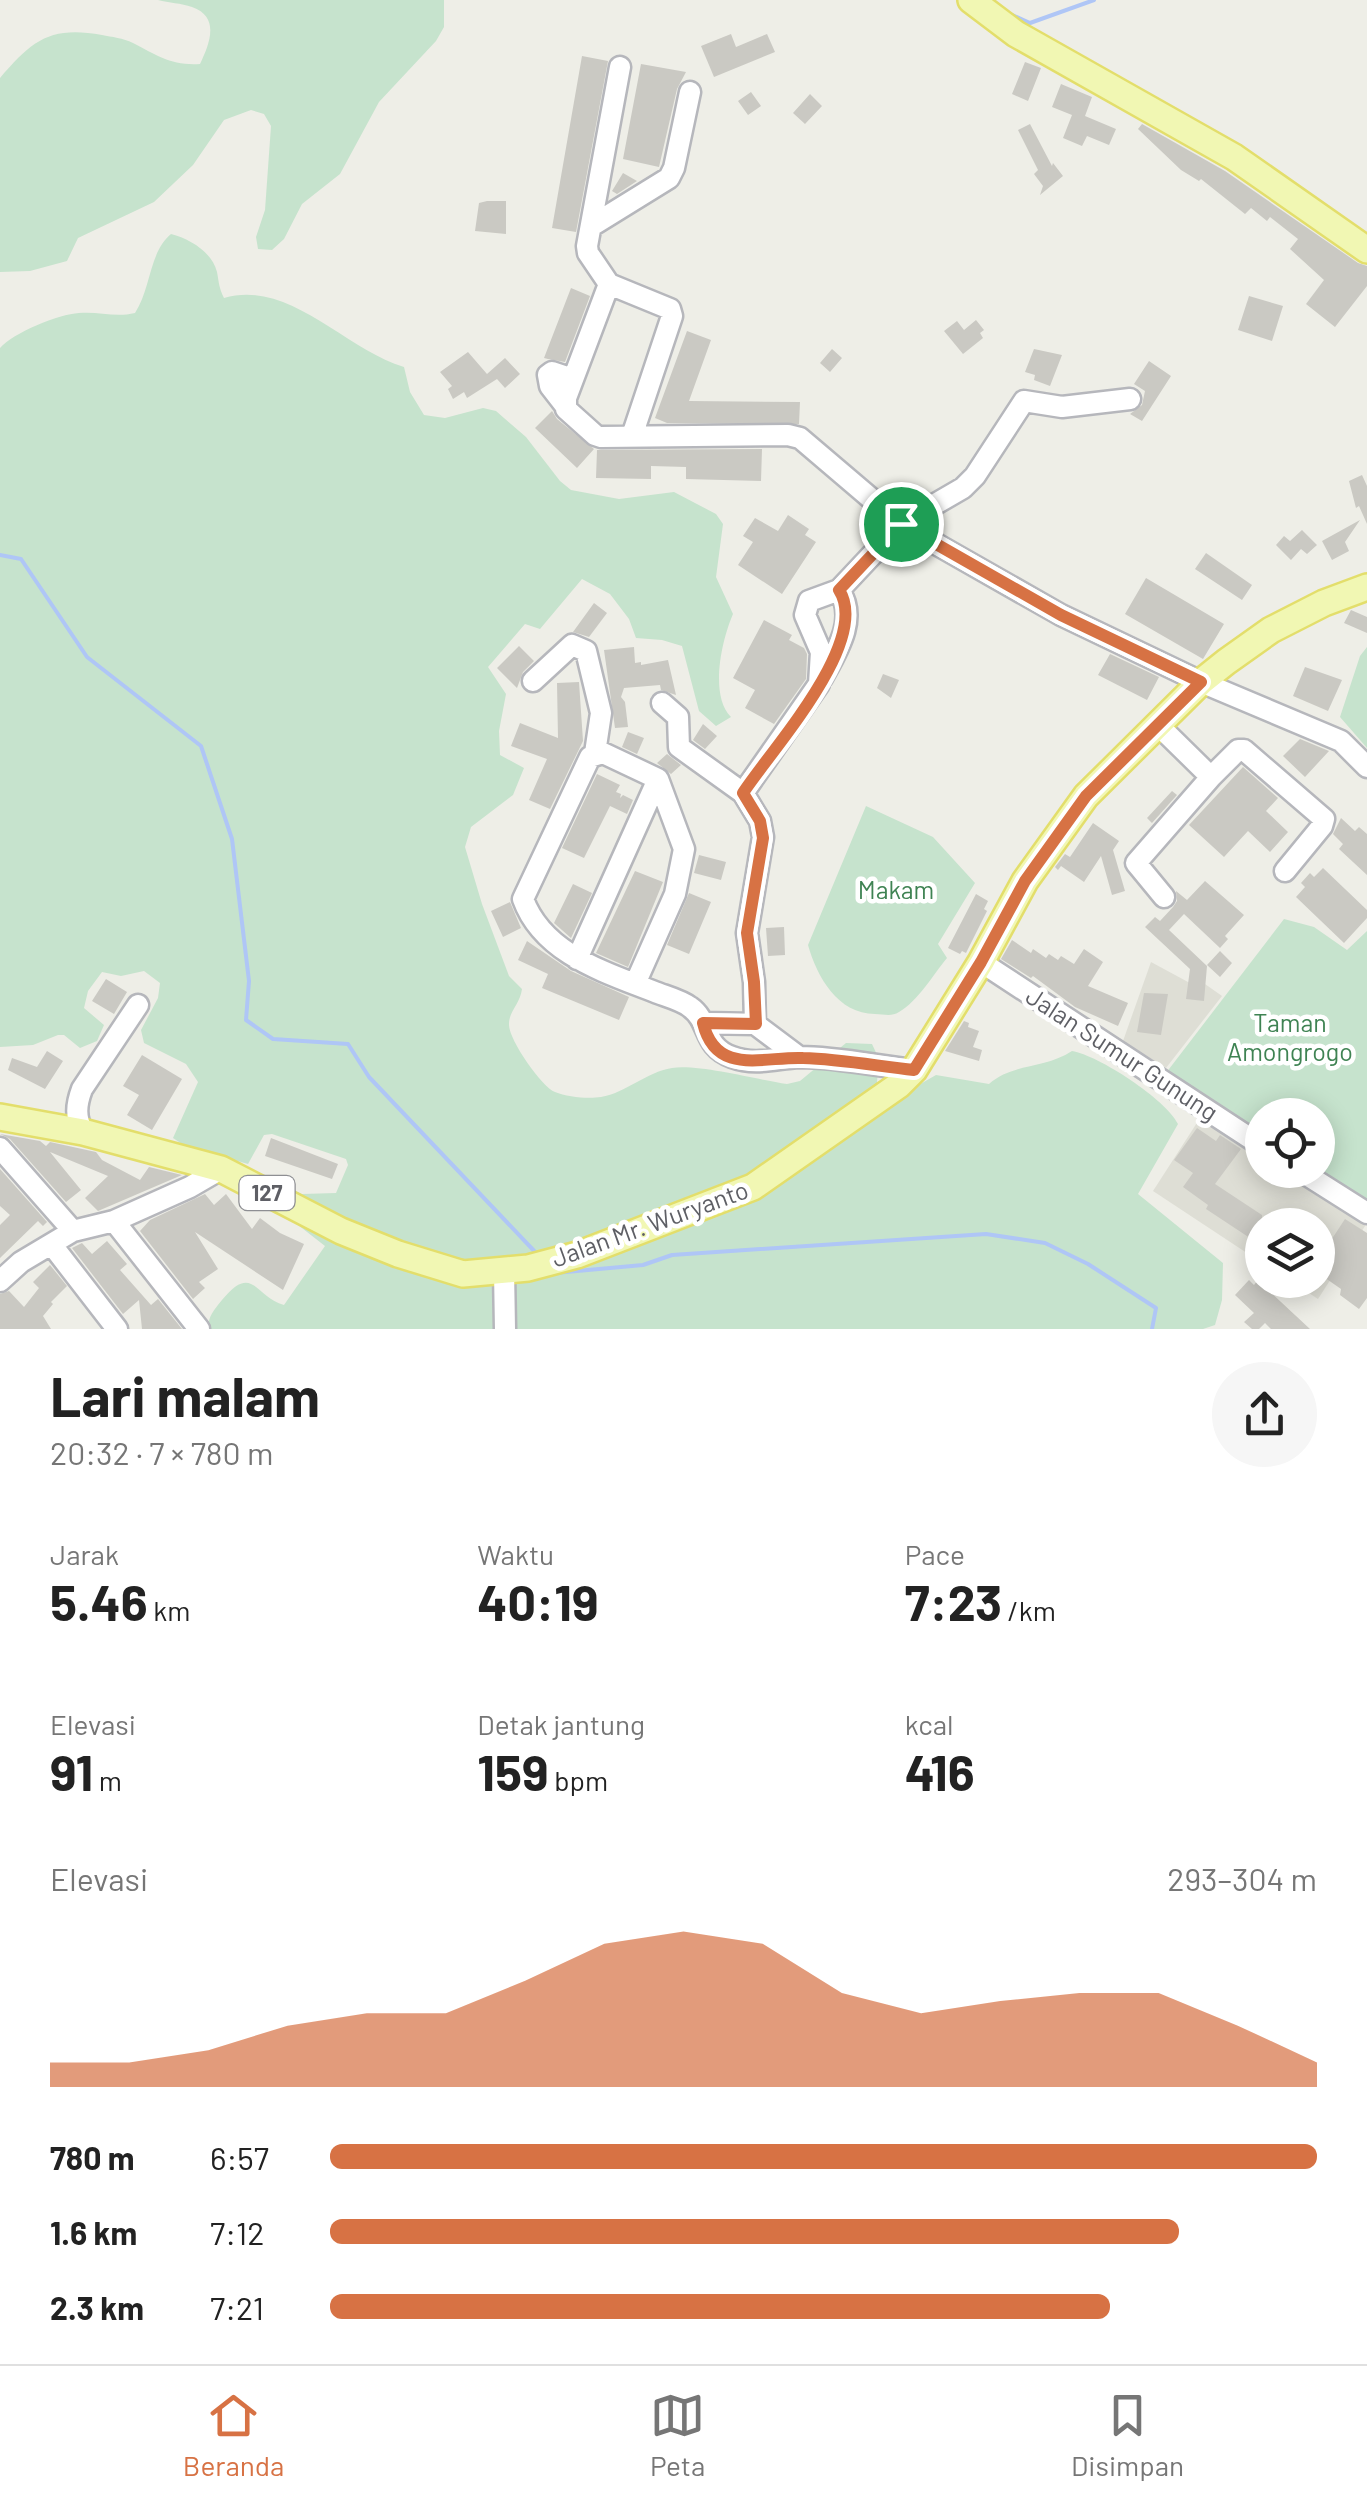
<!DOCTYPE html>
<html lang="id">
<head>
<meta charset="utf-8">
<style>
  body { margin:0; font-family:Barlow,sans-serif; background:#f6f6f6; color:#222; height:100vh; display:flex; flex-direction:column; font-size:38px; white-space:nowrap }
  * { box-sizing:border-box; margin:0 }
  p { font-size:32px; color:#767676 }
  .icon { flex:none; width:55px; height:55px; fill:none; stroke:currentColor; stroke-width:2; stroke-linecap:round; stroke-linejoin:round }
  .map { position:relative; height:1329px; overflow:hidden }
  .details { display:flex; flex-direction:column; background:#fff; flex:1 }
  .details>* { flex:none }
  .buttons { position:absolute; left:1245px; top:1098px; display:grid; gap:20px }
  .buttons a { display:grid; place-items:center; width:90px; height:90px; border-radius:50%; background:#fff; box-shadow:0 5px 25px #0003; font-size:50px }
  .pin { position:absolute; display:grid; place-items:center; width:85px; height:85px; color:#fff; margin:-42px; border:5px solid #fff; border-radius:50%; box-shadow:0 2px 10px #0007 }
  .round { display:grid; place-items:center; flex:none; width:105px; height:105px; border-radius:52px; background:#f6f6f6 }
  .headline { display:flex; align-items:center; justify-content:space-between; height:170px; padding:0 50px }
  h1 { font-size:55px; font-weight:700; line-height:75px }
  .figures { display:grid; grid-template-columns:repeat(3,1fr); gap:15px; height:170px; padding:10px 50px }
  .figures div { display:grid; align-content:center }
  .figures b { font-size:50px; font-weight:700 }
  .figures small { font-size:28px; font-weight:400 }
  .figures p { font-size:28px }
  .chart { height:280px; padding:20px 50px }
  .chart p { display:flex; justify-content:space-between }
  .chart svg { width:100%; height:180px; margin-top:10px; fill:#d77244; opacity:.7 }
  ul { padding:0 50px; list-style:none; font-size:32px }
  li { display:grid; grid-template-columns:160px 120px 1fr; align-items:center; height:75px }
  li i { height:25px; border-radius:12px; background:#d77244 }
  .dock { display:flex; justify-content:space-around; align-items:center; height:140px; border-top:2px solid #e0e0e0; background:#fff; font-size:28px; color:#767676 }
  .dock a { display:grid; justify-items:center; gap:5px }
  .dock .on { color:#d77244 }
  .map>svg:first-child { display:block }
</style>
</head>
<body>
<div class="map">
<svg width="1367" height="1329" viewBox="0 0 1367 1329">
  <rect width="100%" height="100%" fill="#eeeee7"/>
  <path fill="#deded5" d="M 1151,962 L 1188,982 L 1205,984 L 1222,996 L 1166,1068 L 1123,1041 Z
    M 1202,1115 L 1262,1155 L 1262,1170 L 1286,1170 L 1367,1223 L 1318,1299 L 1289,1280 L 1318,1280 L 1318,1225 L 1262,1225 L 1262,1263 L 1153,1191 Z"/>
  <path fill="#c6e3cd" d="M 158,0 L 444,0 L 444,27 L 436,41 L 379,102 L 340,174 L 302,204 L 284,239 L 272,250 L 258,249 L 256,237 L 265,210 L 271,126 L 264,114 L 251,110 L 224,120 L 193,165 L 154,202 L 78,238 L 67,261 L 30,271 L 0,272 L 0,78 C 33,40 50,26 102,35 C 112,37 123,38 133,43 C 156,55 172,66 200,64 C 209,45 221,17 192,7 C 181,3 169,3 158,0 Z
    M 171,234 C 190,239 212,252 217,272 C 219,283 219,288 224,298 C 289,279 344,349 404,367 L 410,392 L 424,415 L 445,418 L 483,408 L 496,411 L 526,437 L 560,481 L 571,490 L 619,499 L 674,492 L 716,514 L 723,524 L 716,577 L 733,614 C 722,639 709,695 731,717 L 716,726 L 699,711 L 682,646 L 662,640 L 636,638 L 629,619 L 610,594 L 582,579 L 540,629 L 525,624 L 488,667 L 506,694 L 499,731 L 500,755 L 524,768 L 513,795 L 471,827 L 465,847 L 482,904 L 509,976 L 522,989 C 520,1004 509,1011 509,1024 C 508,1039 542,1087 555,1092 C 567,1097 588,1099 601,1097 C 626,1093 646,1072 672,1068 C 699,1064 758,1080 787,1084 L 800,1081 L 846,1043 L 872,1044 L 879,1059 L 877,1082 L 896,1098 L 936,1075 L 989,1084 C 1012,1063 1045,1069 1072,1051 C 1098,1055 1167,1100 1178,1124 L 1138,1194 L 1223,1263 L 1222,1300 L 1215,1325 L 1203,1329 L 208,1329 C 208,1316 214,1310 222,1300 C 253,1262 255,1297 284,1305 L 325,1246 L 266,1200 L 273,1181 L 302,1194 L 336,1193 L 348,1165 L 346,1159 L 272,1134 L 264,1135 L 248,1164 L 185,1146 L 173,1138 L 198,1082 L 186,1064 L 144,1043 L 141,1030 L 158,998 L 160,983 L 144,971 L 121,976 L 102,972 L 88,991 L 84,1008 L 104,1025 L 97,1041 L 80,1048 L 64,1035 L 58,1035 L 33,1045 L 0,1047 L 0,348 C 13,333 59,314 79,313 C 98,311 115,318 135,313 C 151,289 149,252 171,234 Z
    M 1367,647 L 1367,748 L 1340,717 L 1360,656 Z
    M 866,806 L 933,837 L 975,883 L 938,944 L 947,958 C 933,975 918,1001 899,1012 C 891,1017 884,1014 875,1014 C 838,1014 817,977 808,945 Z
    M 1284,919 L 1314,927 L 1347,950 L 1367,931 L 1367,1207 L 1318,1170 L 1318,1115 L 1262,1115 L 1262,1138 L 1166,1073 Z"/>
  <g fill="none" stroke-linecap="round" stroke-linejoin="round">
    <path stroke="#afc6f6" stroke-width="4" d="M 1010,14 L 1030,23 L 1094,0
      M 0,555 L 21,559 L 87,657 L 201,746 L 232,839 L 249,981 L 246,1020 L 273,1039 L 348,1044 L 369,1077 L 538,1255
      M 555,1273 L 643,1265 L 672,1255 L 986,1234 L 1045,1243 L 1088,1264 L 1156,1308 L 1152,1329"/>
  </g>
  <path fill="#cac9c3" d="M 731,34 L 736,47 L 767,34 L 775,52 L 714,77 L 701,46 Z
    M 582,56 L 608,61 L 576,232 L 552,228 Z
    M 1025,62 L 1041,68 L 1028,101 L 1012,94 Z
    M 641,64 L 686,72 L 677,89 L 659,167 L 623,159 Z
    M 1061,84 L 1092,97 L 1085,116 L 1116,129 L 1109,145 L 1087,136 L 1082,146 L 1063,138 L 1072,115 L 1052,107 Z
    M 751,92 L 761,106 L 748,115 L 738,101 Z
    M 810,94 L 822,106 L 805,124 L 793,113 Z
    M 1030,124 L 1052,166 L 1053,163 L 1063,176 L 1040,195 L 1043,186 L 1034,174 L 1038,170 L 1018,130 Z
    M 1142,124 L 1225,171 L 1358,263 L 1367,266 L 1367,286 L 1335,327 L 1306,304 L 1324,280 L 1290,249 L 1298,239 L 1270,217 L 1267,221 L 1251,208 L 1245,214 L 1201,179 L 1199,181 L 1181,170 L 1138,129 Z
    M 623,173 L 637,181 L 617,194 L 612,191 Z
    M 487,201 L 506,201 L 506,234 L 475,231 L 479,203 Z
    M 571,288 L 590,296 L 565,362 L 548,359 L 544,358 Z
    M 1249,296 L 1283,306 L 1272,341 L 1238,330 Z
    M 976,320 L 984,330 L 980,333 L 983,338 L 963,354 L 944,331 L 957,321 L 964,330 Z
    M 687,331 L 711,340 L 689,401 L 800,402 L 799,424 L 667,423 L 655,418 Z
    M 832,349 L 842,358 L 830,372 L 820,363 Z
    M 1034,349 L 1062,355 L 1050,386 L 1034,380 L 1035,375 L 1025,372 Z
    M 468,352 L 487,374 L 505,358 L 520,374 L 505,388 L 497,379 L 467,398 L 464,392 L 453,399 L 448,389 L 452,386 L 440,372 Z
    M 1149,361 L 1171,376 L 1142,421 L 1130,414 L 1142,405 L 1145,391 L 1134,384 Z
    M 552,411 L 557,419 L 594,449 L 577,468 L 535,428 Z
    M 762,449 L 761,481 L 686,479 L 686,467 L 651,466 L 651,479 L 596,478 L 597,450 Z
    M 1362,475 L 1367,486 L 1367,524 L 1359,506 L 1356,508 L 1349,481 Z
    M 788,515 L 809,529 L 805,535 L 816,542 L 782,594 L 738,565 L 753,542 L 743,536 L 755,518 L 778,531 Z
    M 1360,520 L 1345,542 L 1349,551 L 1332,560 L 1322,541 Z
    M 1302,530 L 1317,545 L 1307,554 L 1301,549 L 1291,560 L 1276,545 L 1284,536 L 1290,541 Z
    M 1206,553 L 1252,585 L 1242,600 L 1195,569 Z
    M 1146,578 L 1224,624 L 1203,659 L 1125,614 Z
    M 594,603 L 607,613 L 589,637 L 573,632 Z
    M 1351,610 L 1367,617 L 1367,633 L 1344,623 Z
    M 764,620 L 792,635 L 789,640 L 804,648 L 807,654 L 806,679 L 774,724 L 745,708 L 755,690 L 733,678 Z
    M 519,646 L 534,661 L 523,672 L 517,688 L 497,668 Z
    M 634,647 L 635,663 L 641,662 L 641,665 L 668,660 L 676,695 L 661,690 L 660,685 L 624,688 L 621,697 L 625,702 L 628,727 L 615,728 L 604,650 Z
    M 1110,654 L 1159,677 L 1147,700 L 1098,675 Z
    M 1305,667 L 1342,680 L 1328,711 L 1293,696 Z
    M 883,674 L 899,680 L 891,698 L 877,688 Z
    M 579,682 L 583,741 L 550,809 L 529,800 L 547,759 L 511,746 L 520,723 L 558,738 L 557,683 Z
    M 703,724 L 717,736 L 705,749 L 693,740 Z
    M 628,732 L 644,738 L 637,754 L 622,747 Z
    M 1300,739 L 1329,751 L 1305,777 L 1283,756 Z
    M 667,754 L 681,765 L 671,774 L 657,763 Z
    M 1243,767 L 1278,798 L 1266,811 L 1288,832 L 1270,852 L 1248,831 L 1224,857 L 1189,825 Z
    M 597,774 L 620,785 L 616,792 L 621,794 L 620,798 L 623,795 L 633,800 L 627,814 L 610,806 L 584,858 L 562,848 Z
    M 1172,791 L 1177,795 L 1152,823 L 1147,818 Z
    M 1341,818 L 1355,831 L 1359,827 L 1367,834 L 1367,875 L 1339,849 L 1343,844 L 1333,834 Z
    M 1093,823 L 1119,841 L 1113,850 L 1125,891 L 1112,895 L 1101,856 L 1084,882 L 1061,866 L 1058,870 L 1055,867 L 1065,854 L 1070,857 Z
    M 699,855 L 726,862 L 721,880 L 694,873 Z
    M 1323,868 L 1367,910 L 1367,918 L 1344,943 L 1296,897 L 1305,887 L 1301,883 L 1310,873 L 1314,877 Z
    M 635,871 L 663,882 L 628,967 L 596,953 Z
    M 1205,881 L 1244,915 L 1225,936 L 1228,939 L 1220,948 L 1184,914 L 1169,930 L 1207,966 L 1204,1001 L 1186,999 L 1190,969 L 1145,927 L 1155,917 L 1160,921 L 1173,907 L 1177,901 L 1176,891 L 1187,900 Z
    M 573,884 L 592,893 L 571,938 L 554,923 Z
    M 689,893 L 711,902 L 689,954 L 667,945 Z
    M 976,894 L 988,901 L 984,909 L 987,911 L 966,953 L 962,951 L 960,954 L 948,948 Z
    M 510,902 L 521,928 L 503,937 L 491,911 Z
    M 784,927 L 785,955 L 768,956 L 766,928 Z
    M 1012,940 L 1031,953 L 1033,949 L 1046,958 L 1049,954 L 1058,960 L 1061,956 L 1074,964 L 1084,949 L 1103,962 L 1088,986 L 1128,1003 L 1118,1026 L 1075,1007 L 1033,976 L 1031,978 L 1001,959 Z
    M 527,941 L 571,971 L 629,997 L 619,1020 L 542,988 L 548,974 L 518,960 Z
    M 1220,951 L 1232,963 L 1220,977 L 1207,965 Z
    M 106,979 L 127,992 L 114,1014 L 92,1001 Z
    M 1144,993 L 1168,994 L 1161,1035 L 1137,1032 Z
    M 964,1021 L 969,1023 L 968,1027 L 979,1031 L 973,1047 L 982,1050 L 979,1061 L 945,1051 Z
    M 47,1051 L 63,1061 L 45,1089 L 8,1070 L 12,1058 L 37,1067 Z
    M 142,1055 L 182,1079 L 152,1130 L 127,1115 L 139,1095 L 123,1086 Z
    M 1197,1128 L 1216,1141 L 1220,1135 L 1241,1149 L 1215,1184 L 1262,1215 L 1262,1246 L 1206,1209 L 1208,1205 L 1183,1187 L 1193,1173 L 1174,1160 Z
    M 0,1134 L 40,1141 L 46,1146 L 50,1142 L 96,1152 L 102,1160 L 140,1180 L 149,1167 L 182,1175 L 98,1211 L 85,1198 L 108,1176 L 50,1152 L 81,1190 L 66,1202 L 10,1139 Z
    M 271,1138 L 338,1164 L 332,1179 L 265,1156 Z
    M 0,1169 L 47,1222 L 43,1226 L 38,1221 L 0,1258 L 0,1225 L 10,1215 L 0,1206 Z
    M 205,1194 L 214,1205 L 226,1194 L 252,1229 L 260,1218 L 280,1233 L 304,1244 L 283,1290 L 195,1232 L 218,1269 L 199,1282 L 205,1288 L 193,1299 L 140,1231 L 150,1220 Z
    M 1345,1219 L 1367,1233 L 1367,1298 L 1359,1309 L 1340,1295 L 1341,1289 L 1318,1273 L 1318,1260 Z
    M 107,1241 L 127,1264 L 120,1270 L 151,1305 L 158,1299 L 182,1329 L 142,1329 L 139,1300 L 123,1314 L 72,1248 L 82,1243 L 92,1254 Z
    M 50,1265 L 67,1286 L 51,1302 L 53,1304 L 43,1316 L 51,1329 L 0,1329 L 0,1294 L 9,1291 L 24,1307 L 39,1288 L 33,1282 Z
    M 1249,1280 L 1254,1285 L 1258,1280 L 1276,1280 L 1268,1290 L 1310,1329 L 1271,1329 L 1265,1323 L 1259,1329 L 1252,1329 L 1244,1322 L 1254,1313 L 1235,1295 Z"/>
  <g fill="none" stroke-linecap="round" stroke-linejoin="round">
    <defs>
      <path id="minor" d="M 620,67 L 587,246 L 588,253 L 609,284 L 566,398 L 566,409 L 595,435 L 601,437 L 788,435 L 800,438 L 901,524 L 1061,615 L 1201,682 L 1341,741 L 1367,767
        M 593,225 L 669,178 L 674,168 L 690,92
        M 609,284 L 670,309 L 672,316 L 632,436
        M 564,404 L 550,386 L 548,375 L 552,372 L 573,379
        M 822,678 C 837,651 858,619 839,590
        M 533,681 L 572,645 L 586,651 L 601,713 L 595,753
        M 662,703 L 678,717 L 679,747 L 743,793
        M 1158,725 L 1211,777 L 1238,750 L 1244,750 L 1324,819 L 1322,826 L 1285,871
        M 1164,897 L 1136,863 L 1211,777
        M 577,959 L 658,779
        M 981,962 L 1262,1146
        M 635,984 L 675,894 L 684,849 L 658,779 L 603,753 L 590,757 L 523,899 C 543,954 605,972 655,992 C 665,996 681,1000 690,1007 C 711,1022 702,1046 732,1057 C 756,1066 776,1058 800,1057 C 837,1057 877,1066 914,1070
        M 703,1023 L 755,1024
        M 799,1057 L 755,1024 L 754,982 L 747,933 L 763,837 L 760,821 L 743,793 L 819,684 L 821,652 L 805,615 L 809,601 L 839,590 L 901,524 L 963,488 L 975,476 L 1024,401 L 1062,407 L 1130,399
        M 83,1132 C 75,1117 76,1105 82,1089 L 138,1005
        M 0,1148 L 73,1231
        M 1299,1170 L 1367,1213
        M 114,1221 L 199,1329
        M 52,1245 L 117,1329
        M 504,1271 L 505,1329
        M 0,1281 L 21,1262 L 73,1231 L 114,1221 L 190,1187 L 221,1169"/>
      <path id="major" d="M 971,0 L 1016,34 L 1234,157 L 1367,250
        M 0,1117 L 83,1132 L 221,1169 L 341,1231 L 398,1254 L 463,1274 L 528,1268 L 577,1255 L 753,1187 L 899,1085 L 914,1070 L 981,962 L 1025,881 L 1086,796 L 1201,682 L 1226,662 L 1271,630 L 1324,603 L 1367,587"/>
    </defs>
    <use href="#minor" stroke="#b6b7bc" stroke-width="25"/>
    <use href="#major" stroke="#e3de6b" stroke-width="30"/>
    <use href="#minor" stroke="#fff" stroke-width="20"/>
    <use href="#major" stroke="#f1f7b3" stroke-width="25"/>
  </g>
  <g fill="none" stroke-linecap="round" stroke-linejoin="round">
    <defs>
      <path id="route" d="M 901,524 L 1061,615 L 1201,682 L 1086,796 L 1025,881 L 981,962 L 914,1070 C 877,1066 840,1059 803,1058 C 765,1056 716,1077 703,1023 L 756,1024 L 754,982 L 747,933 L 763,838 L 760,821 L 743,793 C 771,750 872,641 839,590 Z"/>
    </defs>
    <use href="#route" stroke="#fff" stroke-width="20"/>
    <use href="#route" stroke="#d77244" stroke-width="12"/>
  </g>
  <g text-anchor="middle" stroke-width="9" stroke-linejoin="round" paint-order="stroke">
    <rect fill="#fff" stroke="#8e8f93" stroke-width="2.5" x="239.5" y="1176" width="55" height="34" rx="8"/>
    <g font-size="22" font-weight="bold" fill="#5e5f65">
      <text x="267" y="1201">127</text>
    </g>
    <g font-size="25" fill="#3f8353" stroke="#fff">
      <text x="896" y="899">Makam</text>
      <text x="1290" y="1032">Taman<tspan x="1290" dy="29">Amongrogo</tspan></text>
    </g>
    <g font-size="25" fill="#5e5f65" stroke="#fff">
      <text transform="translate(1122 1054) rotate(33)" y="9">Jalan Sumur Gunung</text>
      <text transform="translate(650 1224) rotate(-20)" y="9">Jalan Mr. Wuryanto</text>
    </g>
  </g>
</svg>
<div class="buttons">
<a><svg class="icon" aria-label="locate" viewBox="0 0 24 24"><circle cx="12" cy="12" r="6"/><path d="M12 2v4M12 18v4M2 12h4M18 12h4"/></svg></a>
<a><svg class="icon" aria-label="layers" viewBox="0 0 24 24"><path d="M12 4l9 5-9 5-9-5zM3 14l9 5 9-5"/></svg></a>
</div>
<div class="pin" style="left:901px;top:524px;background:#1e9e55"><svg class="icon" aria-label="arrive" viewBox="0 0 24 24"><path d="M6 21V4h12l-3 4 3 4H6"/></svg></div>
</div>
<section class="details">
<div class="headline"><div><h1>Lari malam</h1><p>20:32 · 7 × 780 m</p></div><a class="round"><svg class="icon" aria-label="share" viewBox="0 0 24 24"><path d="M12 15V3M7 8l5-5 5 5M5 13v7h14v-7"/></svg></a></div>
<div class="figures">
<div><p>Jarak</p><b>5.46<small> km</small></b></div>
<div><p>Waktu</p><b>40:19</b></div>
<div><p>Pace</p><b>7:23<small> /km</small></b></div>
</div>
<div class="figures">
<div><p>Elevasi</p><b>91<small> m</small></b></div>
<div><p>Detak jantung</p><b>159<small> bpm</small></b></div>
<div><p>kcal</p><b>416</b></div>
</div>
<div class="chart"><p><span>Elevasi</span>293–304 m</p>
<svg viewBox="0 0 160 44" preserveAspectRatio="none"><path d="M0 44V38L10 38L20 35L30 29L40 26L50 26L60 18L70 9L80 6L90 9L100 21L110 26L120 23L130 21L140 21L150 29L160 38V44z"/></svg>
</div>
<ul>
<li><b>780 m</b>6:57<i style="width:100%"></i></li>
<li><b>1.6 km</b>7:12<i style="width:86%"></i></li>
<li><b>2.3 km</b>7:21<i style="width:79%"></i></li>
</ul>
</section>
<nav class="dock">
<a class="on"><svg class="icon" aria-label="home" viewBox="0 0 24 24"><path d="M3 11l9-7 9 7M6 9v11h12V9"/></svg>Beranda</a>
<a><svg class="icon" aria-label="map" viewBox="0 0 24 24"><path d="M3 6l6-2 6 2 6-2v14l-6 2-6-2-6 2zM9 4v14M15 6v14"/></svg>Peta</a>
<a><svg class="icon" aria-label="saved" viewBox="0 0 24 24"><path d="M7 4h10v16l-5-4-5 4z"/></svg>Disimpan</a>
</nav>
</body>
</html>
